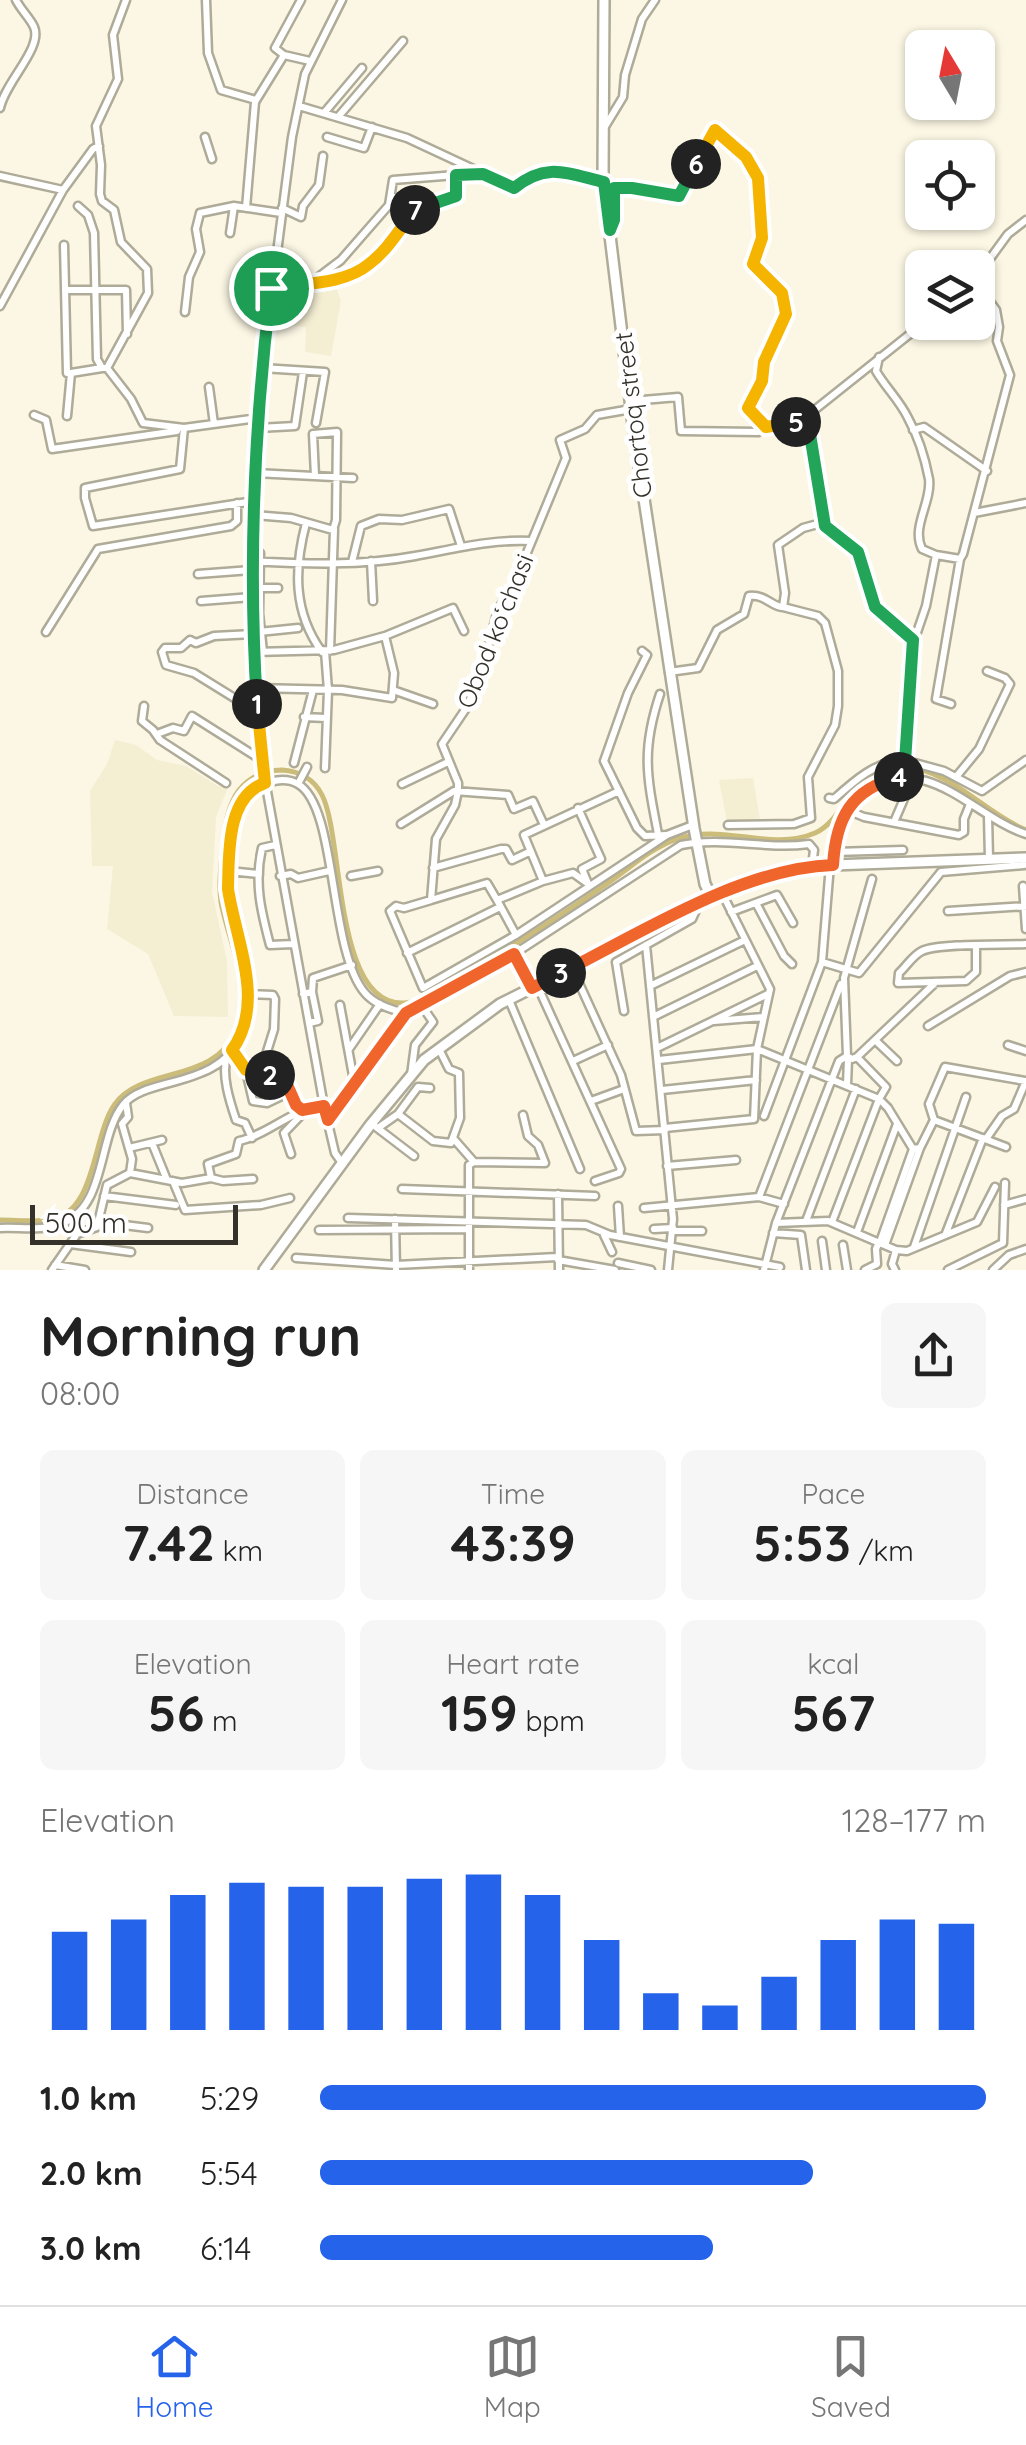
<!DOCTYPE html>
<html lang="en">
<head>
<meta charset="utf-8">
<style>
  body { margin:0; font-family:Quicksand,sans-serif; background:#f6f6f6; color:#222; height:100vh; display:flex; flex-direction:column; font-size:38px; white-space:nowrap }
  * { box-sizing:border-box; margin:0 }
  p { font-size:32px; color:#767676 }
  .icon { flex:none; width:55px; height:55px; fill:none; stroke:currentColor; stroke-width:2; stroke-linecap:round; stroke-linejoin:round }
  .map { position:relative; height:1270px; overflow:hidden }
  .panel { display:flex; flex-direction:column; background:#fff; flex:1 }
  .panel>* { flex:none }
  .needle { width:65px; rotate:350deg }
  .controls { position:absolute; left:905px; top:30px; display:grid; gap:20px }
  .controls a { display:grid; place-items:center; width:90px; height:90px; border-radius:15px; background:#fff; box-shadow:0 2px 8px #0004; font-size:50px }
  .scale { position:absolute; left:30px; bottom:25px; width:208px; box-sizing:border-box; padding-left:10px; border:5px solid #33312a; border-top:0; font-size:28px; line-height:35px; white-space:nowrap; color:#33312a; -webkit-text-stroke:8px #fff; paint-order:stroke }
  .pin { position:absolute; display:grid; place-items:center; width:85px; height:85px; color:#fff; margin:-42px; border:5px solid #fff; border-radius:50%; box-shadow:0 2px 10px #0007 }
  .km { position:absolute; width:50px; height:50px; margin:-25px; border-radius:50%; background:#222; color:#fff; font-size:28px; line-height:50px; text-align:center }
  .round { display:grid; place-items:center; flex:none; width:105px; height:105px; border-radius:15px; background:#f6f6f6 }
  .headline { display:flex; align-items:center; justify-content:space-between; height:170px; padding:0 40px }
  h1 { font-size:55px; font-weight:700; line-height:75px }
  .stats { display:grid; grid-template-columns:repeat(3,1fr); gap:15px; height:170px; padding:10px 40px }
  .stats div { display:grid; align-content:center; border-radius:15px; background:#f6f6f6; text-align:center }
  .stats b { font-size:50px; font-weight:700 }
  .stats small { font-size:28px; font-weight:400 }
  .stats p { font-size:28px }
  .chart { height:280px; padding:20px 40px }
  .chart p { display:flex; justify-content:space-between }
  .chart svg { width:100%; height:180px; margin-top:10px; stroke:#2563eb; stroke-width:6 }
  ul { padding:0 40px; list-style:none; font-size:32px }
  li { display:grid; grid-template-columns:160px 120px 1fr; align-items:center; height:75px }
  li i { height:25px; border-radius:12px; background:#2563eb }
  .dock { display:flex; justify-content:space-around; align-items:center; height:140px; border-top:2px solid #e0e0e0; background:#fff; font-size:28px; color:#767676 }
  .dock a { display:grid; justify-items:center; gap:5px }
  .dock .active { color:#2563eb }
  .map>svg:first-child { display:block }
</style>
</head>
<body>
<div class="map">
<svg width="1026" height="1270" viewBox="0 0 1026 1270">
  <rect width="100%" height="100%" fill="#fcf7e4"/>
  <path fill="#f4eed3" d="M 334,281 L 341,301 L 331,356 L 305,352 L 306,327 L 274,324 L 277,288 Z
    M 115,740 L 136,745 L 157,760 L 186,766 L 218,786 L 229,785 L 216,817 L 212,892 L 227,961 L 228,1017 L 174,1016 L 148,954 L 107,929 L 113,866 L 92,866 L 90,791 L 107,764 Z
    M 753,778 L 760,819 L 727,822 L 719,780 Z"/>
  <g fill="none" stroke-linecap="round" stroke-linejoin="round">
    <path stroke="#ccbc7a" stroke-width="5" d="M 0,1220 C 16,1220 33,1222 49,1220 C 97,1214 92,1135 115,1104 C 142,1066 214,1084 237,1030 C 254,991 228,941 221,902 C 218,881 222,858 224,836 C 226,820 229,804 239,790 C 250,777 265,770 282,770 C 299,771 314,779 322,795 C 344,837 333,1006 404,1003 C 427,1002 450,983 470,971 C 517,944 563,914 608,883 C 630,868 652,847 677,839 C 722,823 771,852 815,833 C 847,819 850,765 903,767 C 951,769 984,813 1026,830"/>
    <defs>
      <path id="minor" d="M 206,0 L 208,53 L 221,90 L 256,100
        M 284,55 L 275,48 L 301,0
        M 299,106 L 407,138 L 482,173
        M 0,108 C 5,82 43,48 34,27 C 30,18 21,10 16,0
        M 324,113 L 362,68
        M 338,117 L 403,41
        M 606,125 L 623,97 L 625,75 L 642,19 L 655,0
        M 205,137 L 212,159
        M 327,137 L 364,148 L 372,127
        M 0,176 L 63,190
        M 392,196 L 412,213
        M 78,206 L 88,215 L 94,233 L 97,359 L 102,368 L 107,368 L 131,399 L 143,423 L 184,428 L 258,418
        M 246,208 L 255,102 L 284,55 L 310,61
        M 282,208 L 301,217 L 303,206 L 319,185 L 323,156
        M 610,229 L 614,216 L 614,188 L 633,188 L 679,195 L 714,130 C 752,152 771,198 762,242 C 760,250 755,256 753,264 L 782,293 L 786,315 L 764,362 L 762,381 L 748,403 L 749,412 L 766,427 L 793,423 L 807,416 L 925,322
        M 230,233 L 234,206
        M 64,245 L 67,373 L 71,373
        M 978,275 L 1008,234 L 1026,220
        M 312,282 L 341,260 L 389,205 L 393,180 L 456,175
        M 978,285 L 996,310 L 999,327 L 997,341 L 1010,375 L 963,554 L 960,559 L 936,555 L 926,606 L 912,647 L 904,760 L 944,771 L 982,791 L 1026,760
        M 271,289 L 337,278 L 363,269 L 378,256 L 416,209 L 456,196 L 456,175 L 483,174 L 514,188 C 547,162 566,173 604,182
        M 67,290 L 126,290 L 127,334
        M 0,306 L 63,190 L 93,149 L 99,146
        M 185,312 L 189,277 L 200,252 L 196,229 L 200,213 L 234,206 L 281,213
        M 879,357 L 876,371 C 886,388 900,401 908,418 C 918,436 925,458 929,479 C 932,502 911,527 922,549 L 936,555
        M 107,368 L 148,293 L 147,269 L 121,242 L 114,210 L 102,201 L 100,194 L 101,165 L 96,126 L 118,79 L 113,35 L 126,0
        M 262,368 L 325,372 L 316,423
        M 209,387 L 214,424
        M 631,401 L 678,397 L 681,431 L 758,432 L 766,427
        M 34,415 L 46,420 L 52,449 L 177,431
        M 67,416 L 71,373 L 102,368
        M 807,416 L 825,526 L 857,552 L 875,607 L 913,640
        M 184,428 L 180,469 L 85,488 L 85,498 L 93,526 L 254,501
        M 258,428 L 295,426 L 303,372
        M 913,430 L 924,427 L 987,471
        M 255,473 L 353,478
        M 974,513 L 1026,503
        M 253,515 L 291,518 L 333,530 L 336,520 L 337,432 L 313,434 L 315,476
        M 306,523 C 294,569 293,612 322,652
        M 260,553 L 259,613 L 263,652
        M 251,561 C 305,564 362,566 415,556 C 454,549 492,539 531,541
        M 371,561 L 373,601
        M 352,562 L 361,526 L 379,519 L 402,520 L 449,509 L 461,546
        M 198,574 L 251,570
        M 259,588 L 278,588
        M 201,601 L 252,597
        M 46,632 L 98,549 L 231,526 L 237,521 L 237,503
        M 259,632 L 298,628
        M 253,634 L 214,636 L 196,643 L 190,640 L 181,648 L 165,648 L 162,652 L 166,665 L 194,673 L 257,712
        M 330,651 L 334,529
        M 642,651 L 647,655 L 628,693 L 604,761 L 637,828 L 645,836 L 666,835
        M 254,652 L 334,650 L 385,636 L 453,608 L 464,631
        M 669,672 L 698,668 L 717,630 L 744,614 L 749,596 C 766,594 773,608 783,607 L 785,593 L 778,545 L 803,528 L 825,522
        M 256,688 L 342,690 L 392,698 L 394,673 L 385,636
        M 393,690 L 433,704
        M 951,704 L 936,699 L 960,559
        M 144,706 L 142,721 L 153,730 L 160,740 L 226,783
        M 304,717 L 326,718
        M 157,734 L 173,728 L 184,731 L 192,716 L 260,759
        M 294,763 L 313,690
        M 325,768 L 328,690 L 325,651
        M 956,777 L 979,749 L 1010,684 L 1005,678 L 987,671
        M 298,784 L 307,767
        M 402,784 L 448,762
        M 619,791 L 524,835 L 543,881 L 497,900 L 487,883 L 431,900 L 436,839 L 455,805 L 458,791 L 458,783 L 442,744 L 467,707 L 484,662 L 498,610 L 514,584 L 566,458 L 560,440 L 585,429 L 597,415 L 631,409
        M 829,798 L 834,799 C 854,781 876,761 904,760 L 904,777
        M 578,808 L 601,859 L 582,869 L 589,886
        M 847,810 L 864,817 L 959,835 L 964,832 L 964,819 L 970,804
        M 988,816 L 989,859
        M 894,822 L 913,778
        M 401,824 L 454,791 L 508,795 L 514,809 L 533,801 L 544,825
        M 728,825 L 794,824 L 811,818 L 808,777 L 835,725 L 838,706 L 838,671 L 825,623 L 818,616 L 783,607
        M 658,834 C 647,777 641,751 660,694
        M 275,845 L 262,848 C 254,883 261,911 270,945 L 293,944
        M 834,852 L 903,850
        M 833,865 C 835,834 841,808 868,790 C 927,751 974,817 1026,834
        M 433,868 L 501,849 L 506,849 L 512,860 L 529,852
        M 229,871 L 259,874
        M 280,876 L 291,874 L 298,878 L 329,871
        M 351,876 L 378,871
        M 543,881 L 573,873 L 587,883
        M 1023,886 L 1026,929
        M 431,900 L 404,908 L 396,906 L 390,911 L 423,988 L 516,935
        M 497,900 L 516,935 L 667,835 L 693,825
        M 756,903 L 784,956 L 792,964
        M 948,911 L 1026,906
        M 731,912 L 777,895 L 793,923
        M 646,945 L 673,1219 L 668,1270
        M 976,946 L 976,972 L 966,981 L 898,983 L 899,973 C 906,967 913,955 922,951 C 938,943 1004,945 1026,944
        M 407,953 L 500,907
        M 514,954 L 532,988
        M 822,962 L 859,973 L 941,872 L 1024,865
        M 551,979 L 558,984 L 572,978 L 578,981 L 621,1075 L 636,1131 L 665,1130
        M 537,985 L 621,1169 L 619,1173 L 595,1181
        M 650,986 L 745,940
        M 248,994 L 273,995 L 275,999 L 274,1029 L 260,1074
        M 303,994 L 312,992 L 313,978 L 352,965
        M 509,1000 L 580,1169
        M 340,1005 L 354,1081
        M 624,1011 L 616,962 L 692,919 L 698,906
        M 653,1017 L 757,966
        M 714,1021 L 763,1017
        M 309,1023 L 318,1021 L 312,992
        M 928,1026 L 1010,976 L 1026,972
        M 875,1040 L 897,1061
        M 1008,1045 L 1026,1051
        M 657,1048 L 768,994
        M 349,1049 L 380,1004
        M 233,1050 L 246,1070 L 285,1078 L 296,1105 L 302,1110
        M 227,1056 C 221,1075 230,1102 236,1120 L 245,1123 L 252,1138
        M 847,1056 L 852,1059 L 857,1057 L 936,982
        M 659,1060 L 757,1049 L 879,1099 L 888,1108 L 913,1149
        M 573,1061 L 608,1045
        M 246,1071 L 253,1101 L 267,1103 L 290,1092
        M 411,1075 L 415,1045 L 433,1022 L 422,1006
        M 847,1085 L 848,1059
        M 662,1090 L 756,1080
        M 591,1101 L 624,1089
        M 126,1103 L 128,1117 L 122,1124 L 132,1159 L 130,1173
        M 398,1114 L 433,1141 L 451,1143 L 460,1118 L 459,1073 L 449,1069 L 439,1049
        M 764,1116 L 822,962 L 830,865
        M 328,1119 L 406,1013
        M 934,1120 L 1006,1147
        M 376,1127 L 414,1156
        M 378,1128 L 398,1114 L 418,1087 L 430,1088
        M 665,1128 L 754,1119 L 757,1049 L 770,989 L 722,893
        M 453,1138 L 474,1162
        M 986,1139 L 1002,1116 L 1014,1109 L 1026,1081
        M 152,1143 L 167,1180
        M 129,1148 L 162,1140
        M 913,1149 L 920,1148 L 934,1120 L 929,1104 L 945,1067 L 1025,1081
        M 291,1154 L 284,1133 L 306,1110
        M 342,1163 L 335,1153 L 324,1106 L 262,764 L 251,570 L 262,368 L 292,137 L 305,74 L 342,0
        M 667,1166 L 736,1160
        M 130,1173 L 182,1183 L 211,1178 L 223,1181 L 253,1179
        M 211,1178 L 208,1164 L 236,1154 L 239,1141 C 270,1134 292,1108 324,1106
        M 173,1181 L 185,1210 L 261,1205 L 290,1198
        M 402,1189 L 595,1196
        M 558,1194 L 559,1270
        M 104,1196 L 176,1205
        M 759,1197 L 841,984
        M 1004,1205 L 1026,1199
        M 618,1206 L 620,1237
        M 644,1208 L 759,1197 L 784,1204
        M 348,1218 L 586,1225 L 610,1235 L 780,1267
        M 395,1219 L 396,1270
        M 806,1221 L 856,1089
        M 100,1222 L 148,1228
        M 832,1222 L 879,1099 L 886,1087 L 857,1057
        M 776,1223 L 828,1221 L 896,1250 L 907,1251 L 977,1222 L 995,1187
        M 0,1228 C 19,1227 43,1231 61,1224 C 107,1207 97,1138 123,1105 C 146,1075 219,1091 244,1032 C 262,992 230,931 228,889 C 227,873 230,858 232,843 C 235,820 237,804 253,787 C 268,782 284,776 298,784 C 338,807 328,950 365,993 C 375,1005 392,1010 406,1013 L 514,954 L 681,845 C 724,836 765,850 809,844 L 814,850 L 812,866
        M 654,1229 L 673,1228
        M 319,1230 L 467,1229
        M 673,1231 L 702,1231
        M 857,1232 L 897,1124
        M 773,1233 L 801,1235 L 806,1270
        M 946,1233 L 983,1138
        M 604,1235 L 612,1252
        M 822,1241 L 826,1270
        M 880,1242 L 913,1149
        M 70,1244 L 131,1252
        M 843,1245 L 847,1270
        M 885,1245 L 920,1148
        M 914,1247 L 966,1097
        M 296,1258 L 396,1265 L 557,1257
        M 558,1260 L 615,1270
        M 618,1263 L 651,1270
        M 55,1265 L 85,1270
        M 52,1270 L 77,1234 L 97,1227 L 107,1185 L 130,1173
        M 469,1270 L 469,1165 L 474,1162 L 545,1163 L 538,1145 L 528,1136 L 523,1115
        M 764,1270 L 776,1223 L 839,1061 L 847,1056 L 844,978 L 872,879
        M 865,1270 L 877,1264 L 876,1249 L 879,1242
        M 895,1270 L 892,1264 L 896,1250
        M 948,1270 L 1003,1243 L 1005,1183
        M 993,1270 L 1009,1255 L 1026,1249"/>
      <path id="major" d="M 604,0 L 603,178 L 634,433 L 694,828 L 705,884 L 712,898
        M 264,1270 L 371,1124 L 424,1060 L 500,1004 L 712,898 L 787,871 L 833,865 L 1026,858"/>
    </defs>
    <use href="#minor" stroke="#afab99" stroke-width="11"/>
    <use href="#major" stroke="#afab99" stroke-width="14"/>
    <use href="#minor" stroke="#fff" stroke-width="6"/>
    <use href="#major" stroke="#fff" stroke-width="9"/>
  </g>
  <g fill="none" stroke-linecap="round" stroke-linejoin="round">
    <defs>
      <path id="split-1" d="M 257,704 C 248,565 254,427 271,288"/>
      <path id="split-2" d="M 257,704 L 265,783 C 226,796 229,855 228,889 C 236,941 266,1003 232,1050 L 246,1070 L 270,1075"/>
      <path id="split-3" d="M 270,1075 L 284,1078 L 296,1105 L 302,1110 L 324,1106 L 328,1120 L 406,1013 L 514,954 L 532,988 L 561,973"/>
      <path id="split-4" d="M 561,973 C 641,933 742,868 833,865 C 836,818 851,789 899,777"/>
      <path id="split-5" d="M 796,422 L 807,416 L 825,526 L 858,552 L 875,607 L 913,640 L 904,777 L 899,777"/>
      <path id="split-6" d="M 696,164 L 715,130 L 746,157 L 758,178 L 762,238 L 753,264 L 782,293 L 786,314 L 764,362 L 762,381 L 748,408 L 766,427 L 796,422"/>
      <path id="split-7" d="M 415,210 L 456,196 L 456,175 L 483,174 L 514,188 C 546,162 566,173 604,182 L 610,230 L 614,220 L 614,188 L 632,188 L 679,196 L 696,164"/>
      <path id="split-8" d="M 271,288 C 302,283 344,285 369,264 C 388,250 400,228 415,210"/>
    </defs>
    <use href="#split-1" stroke="#fff" stroke-width="20"/>
    <use href="#split-2" stroke="#fff" stroke-width="20"/>
    <use href="#split-3" stroke="#fff" stroke-width="20"/>
    <use href="#split-4" stroke="#fff" stroke-width="20"/>
    <use href="#split-5" stroke="#fff" stroke-width="20"/>
    <use href="#split-6" stroke="#fff" stroke-width="20"/>
    <use href="#split-7" stroke="#fff" stroke-width="20"/>
    <use href="#split-8" stroke="#fff" stroke-width="20"/>
    <use href="#split-1" stroke="#22a559" stroke-width="12"/>
    <use href="#split-2" stroke="#f5b400" stroke-width="12"/>
    <use href="#split-3" stroke="#f0652b" stroke-width="12"/>
    <use href="#split-4" stroke="#f0652b" stroke-width="12"/>
    <use href="#split-5" stroke="#22a559" stroke-width="12"/>
    <use href="#split-6" stroke="#f5b400" stroke-width="12"/>
    <use href="#split-7" stroke="#22a559" stroke-width="12"/>
    <use href="#split-8" stroke="#f5b400" stroke-width="12"/>
  </g>
  <g text-anchor="middle" stroke-width="10" stroke-linejoin="round" paint-order="stroke">
    <g font-size="25" fill="#33312a" stroke="#fff">
      <text transform="translate(633 415) rotate(-97)" y="9">Chortoq street</text>
      <text transform="translate(495 631) rotate(-68)" y="9">Obod koʻchasi</text>
    </g>
  </g>
</svg>
<div class="controls">
<a><svg class="needle" viewBox="-14 -14 28 28"><path d="M0-13l5 13h-10z" fill="#e53935"/><path d="M0 13l5-13h-10z" fill="#767676"/></svg></a>
<a><svg class="icon" aria-label="locate" viewBox="0 0 24 24"><circle cx="12" cy="12" r="6"/><path d="M12 2v4M12 18v4M2 12h4M18 12h4"/></svg></a>
<a><svg class="icon" aria-label="layers" viewBox="0 0 24 24"><path d="M12 4l9 5-9 5-9-5zM3 14l9 5 9-5"/></svg></a>
</div>
<div class="scale">500 m</div>
<div class="pin" style="left:271px;top:288px;background:#1e9e55"><svg class="icon" aria-label="arrive" viewBox="0 0 24 24"><path d="M6 21V4h12l-3 4 3 4H6"/></svg></div>
<b class="km" style="left:257px;top:704px">1</b>
<b class="km" style="left:270px;top:1075px">2</b>
<b class="km" style="left:561px;top:973px">3</b>
<b class="km" style="left:899px;top:777px">4</b>
<b class="km" style="left:796px;top:422px">5</b>
<b class="km" style="left:696px;top:164px">6</b>
<b class="km" style="left:415px;top:210px">7</b>
</div>
<section class="panel">
<div class="headline"><div><h1>Morning run</h1><p>08:00</p></div><a class="round"><svg class="icon" aria-label="share" viewBox="0 0 24 24"><path d="M12 15V3M7 8l5-5 5 5M5 13v7h14v-7"/></svg></a></div>
<div class="stats">
<div><p>Distance</p><b>7.42<small> km</small></b></div>
<div><p>Time</p><b>43:39</b></div>
<div><p>Pace</p><b>5:53<small> /km</small></b></div>
</div>
<div class="stats">
<div><p>Elevation</p><b>56<small> m</small></b></div>
<div><p>Heart rate</p><b>159<small> bpm</small></b></div>
<div><p>kcal</p><b>567</b></div>
</div>
<div class="chart"><p><span>Elevation</span>128–177 m</p>
<svg viewBox="0 0 160 44" preserveAspectRatio="none"><path d="M5 44V20M15 44V17M25 44V11M35 44V8M45 44V9M55 44V9M65 44V7M75 44V6M85 44V11M95 44V22M105 44V35M115 44V38M125 44V31M135 44V22M145 44V17M155 44V18"/></svg>
</div>
<ul>
<li><b>1.0 km</b>5:29<i style="width:100%"></i></li>
<li><b>2.0 km</b>5:54<i style="width:74%"></i></li>
<li><b>3.0 km</b>6:14<i style="width:59%"></i></li>
</ul>
</section>
<nav class="dock">
<a class="active"><svg class="icon" aria-label="home" viewBox="0 0 24 24"><path d="M3 11l9-7 9 7M6 9v11h12V9"/></svg>Home</a>
<a><svg class="icon" aria-label="map" viewBox="0 0 24 24"><path d="M3 6l6-2 6 2 6-2v14l-6 2-6-2-6 2zM9 4v14M15 6v14"/></svg>Map</a>
<a><svg class="icon" aria-label="saved" viewBox="0 0 24 24"><path d="M7 4h10v16l-5-4-5 4z"/></svg>Saved</a>
</nav>
</body>
</html>
